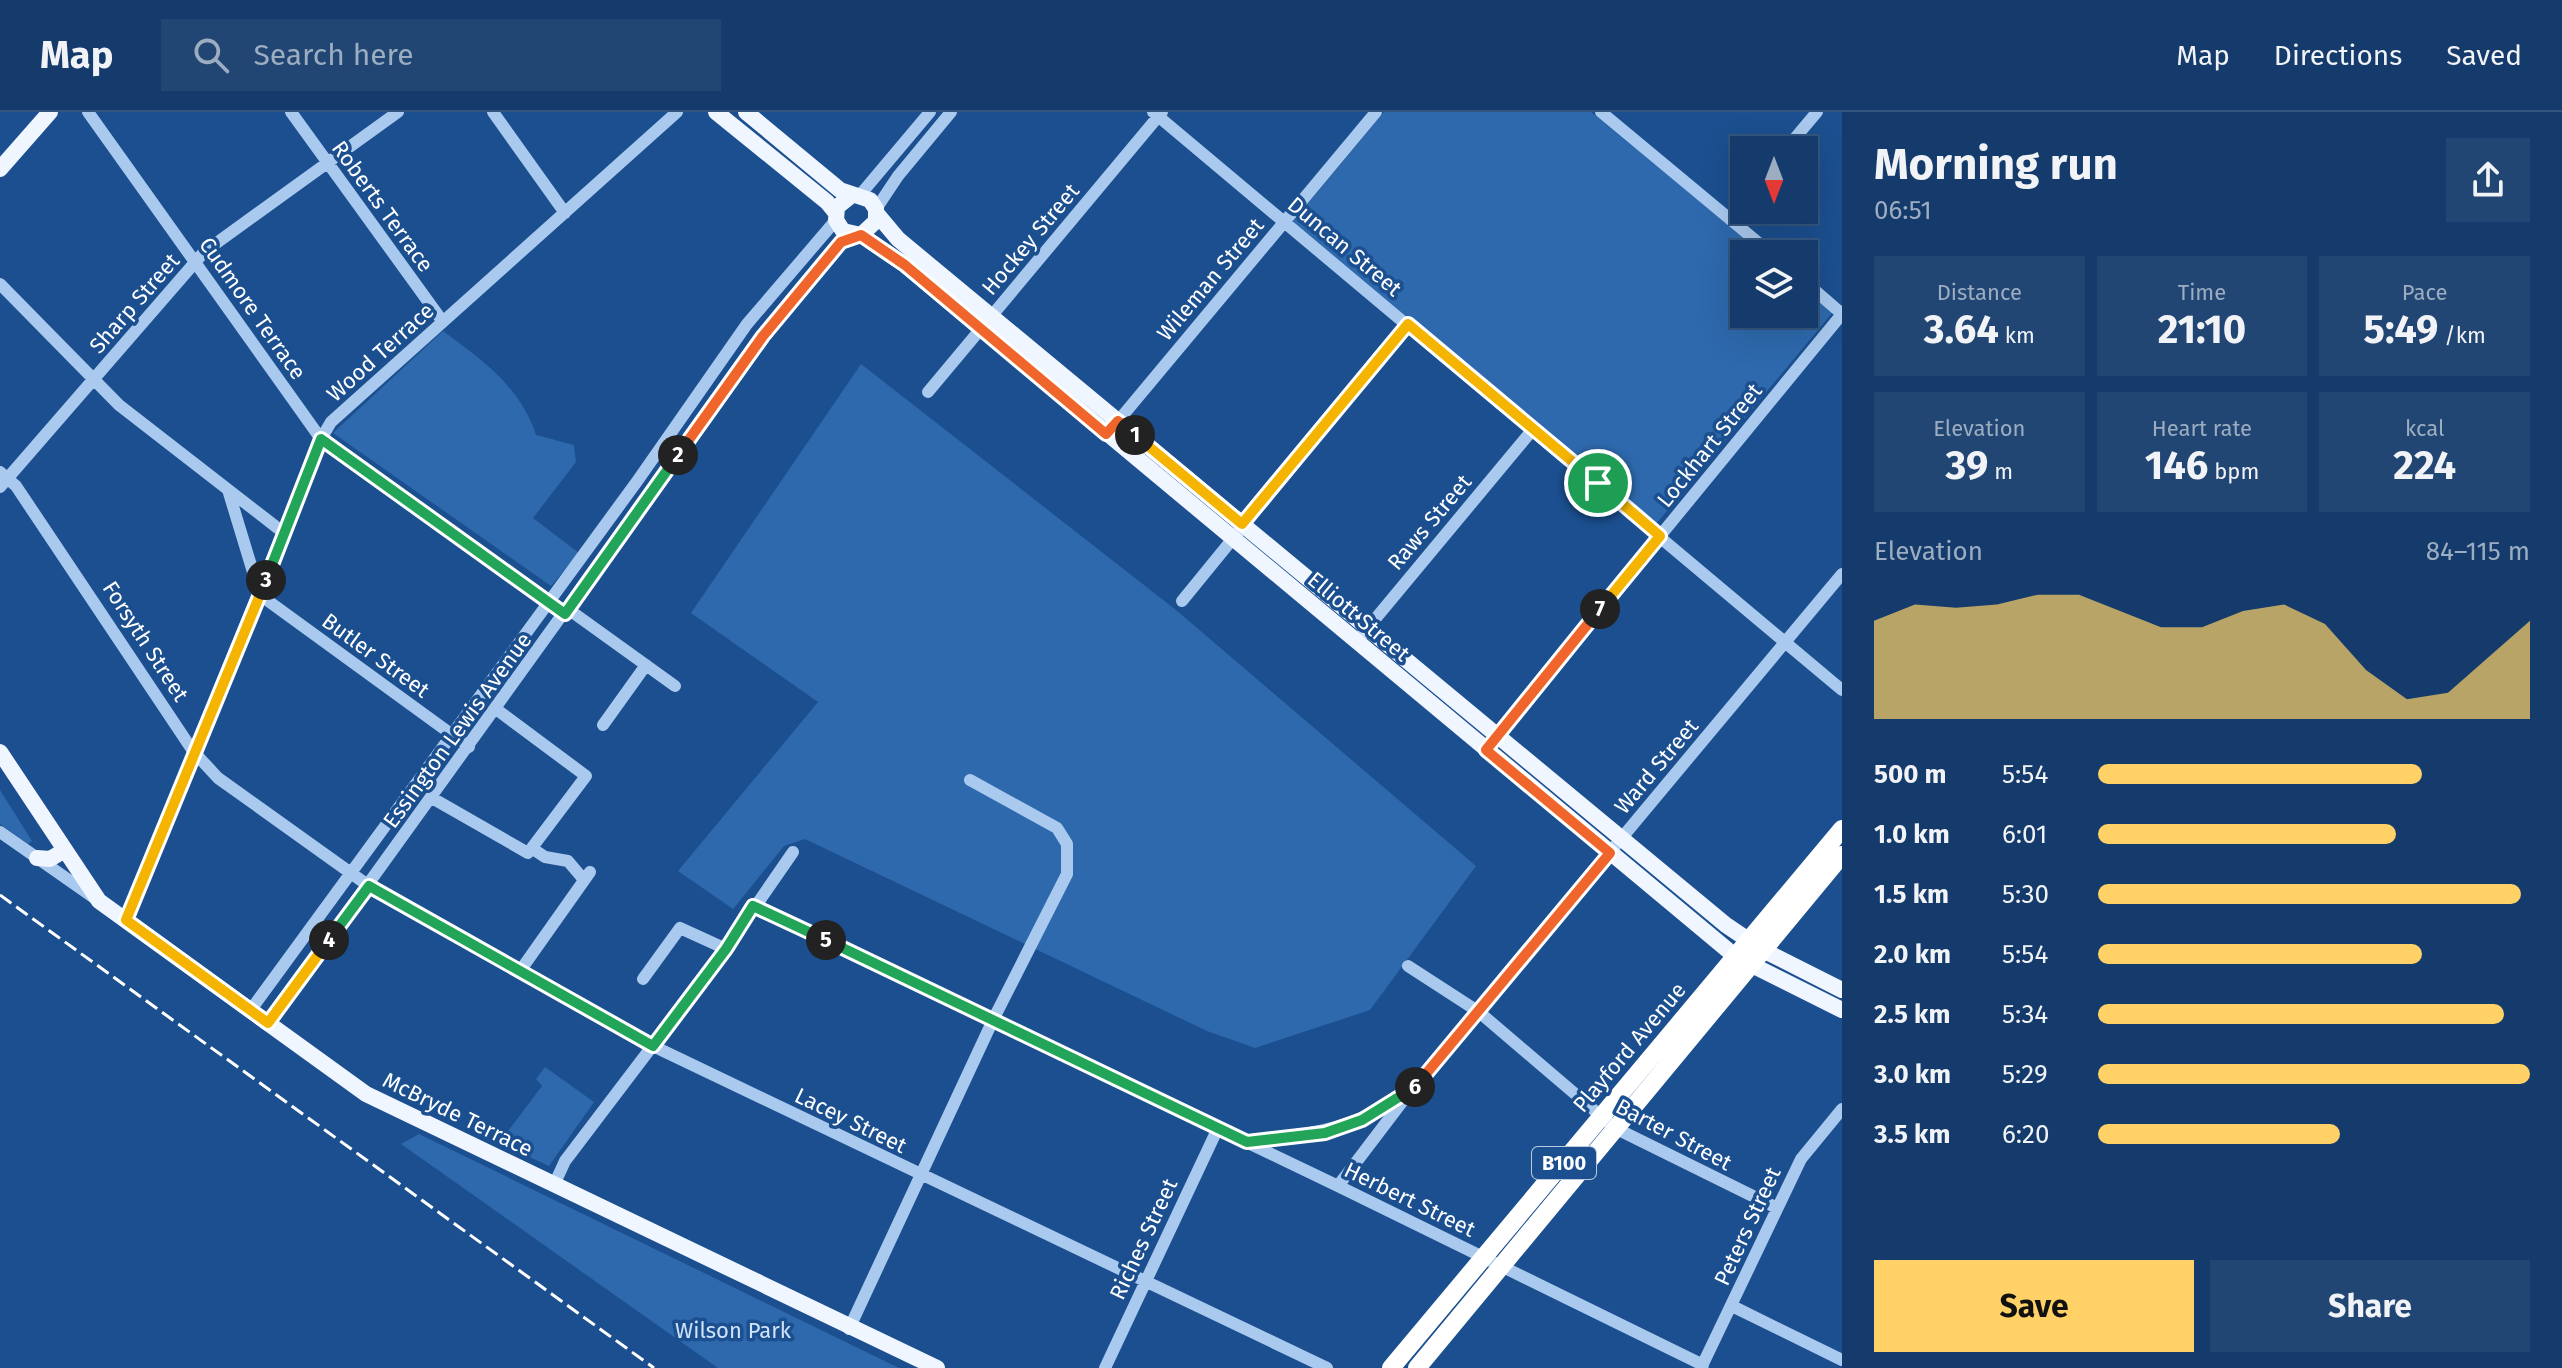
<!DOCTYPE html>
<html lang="en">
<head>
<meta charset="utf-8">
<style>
  body { margin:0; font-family:"Fira Sans",sans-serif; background:#214673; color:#f1f3f6; height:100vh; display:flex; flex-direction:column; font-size:30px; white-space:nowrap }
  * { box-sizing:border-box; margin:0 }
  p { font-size:26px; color:#9dadc1 }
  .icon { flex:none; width:44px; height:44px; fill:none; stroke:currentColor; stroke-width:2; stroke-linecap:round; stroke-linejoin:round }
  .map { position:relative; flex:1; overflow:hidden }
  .sheet { display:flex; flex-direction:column; background:#143b6b; width:720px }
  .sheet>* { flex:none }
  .needle { width:52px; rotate:180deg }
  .fabs { position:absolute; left:1730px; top:24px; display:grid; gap:16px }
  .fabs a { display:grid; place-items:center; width:88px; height:88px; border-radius:0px; background:#143b6b; box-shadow:0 8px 32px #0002,0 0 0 2px #33557e; font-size:40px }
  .pin { position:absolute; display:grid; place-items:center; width:68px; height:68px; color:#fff; margin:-34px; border:4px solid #fff; border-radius:50%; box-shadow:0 2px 8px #0007 }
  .km { position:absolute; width:40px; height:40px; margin:-20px; border-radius:50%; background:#222; color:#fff; font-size:22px; line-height:40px; text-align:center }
  .round { display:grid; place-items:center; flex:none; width:84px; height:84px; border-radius:0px; background:#214673 }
  .head { display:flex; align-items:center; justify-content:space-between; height:136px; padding:0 32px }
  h1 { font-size:44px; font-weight:700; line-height:60px }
  .figures { display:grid; grid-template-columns:repeat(3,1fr); gap:12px; height:136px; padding:8px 32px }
  .figures div { display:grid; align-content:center; border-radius:0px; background:#214673; text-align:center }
  .figures b { font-size:40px; font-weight:700 }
  .figures small { font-size:22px; font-weight:400 }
  .figures p { font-size:22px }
  .chart { height:224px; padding:16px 32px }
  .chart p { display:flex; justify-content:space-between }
  .chart svg { width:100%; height:144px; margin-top:8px; fill:#ffd166; opacity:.7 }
  .button { display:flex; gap:16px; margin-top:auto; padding:16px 32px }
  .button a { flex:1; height:92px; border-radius:0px; background:#ffd166; color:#111; font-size:32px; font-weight:700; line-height:92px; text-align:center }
  .button a+a { background:#214673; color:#f1f3f6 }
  ul { padding:0 32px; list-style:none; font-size:26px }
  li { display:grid; grid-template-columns:128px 96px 1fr; align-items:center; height:60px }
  li i { height:20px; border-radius:10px; background:#ffd166 }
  header { display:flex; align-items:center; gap:48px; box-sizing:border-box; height:112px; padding:0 40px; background:#143b6b; border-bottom:2px solid #33557e }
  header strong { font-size:38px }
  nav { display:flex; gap:44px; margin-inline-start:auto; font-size:28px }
  .search { width:560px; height:72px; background:#214673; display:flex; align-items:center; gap:20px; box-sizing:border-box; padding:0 28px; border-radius:0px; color:#9dadc1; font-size:30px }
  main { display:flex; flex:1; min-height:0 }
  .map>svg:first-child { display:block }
</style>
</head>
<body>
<header>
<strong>Map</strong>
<div class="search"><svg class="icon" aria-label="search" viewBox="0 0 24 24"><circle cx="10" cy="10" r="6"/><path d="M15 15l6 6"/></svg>Search here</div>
<nav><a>Map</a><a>Directions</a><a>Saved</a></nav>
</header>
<main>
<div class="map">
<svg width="1842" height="1256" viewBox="0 0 1842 1256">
  <rect width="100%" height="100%" fill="#1b4f8f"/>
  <path fill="#2e69ad" d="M 1384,0 L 1591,0 L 1763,142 L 1744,142 L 1744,202 L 1804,202 L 1804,176 L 1833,200 L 1656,412 L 1292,111 Z
    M 443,219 C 482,248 520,274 536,323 L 574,333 L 576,350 L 533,406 L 579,441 L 551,474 L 333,321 Z
    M 861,252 L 1176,498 L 1476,754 L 1370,898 L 1255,936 L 1207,919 L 805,727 L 784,734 L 733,797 L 678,759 L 818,590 L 691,501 Z
    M 0,678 L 32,729 L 28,732 L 0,712 Z
    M 545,955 L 594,990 L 549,1054 L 499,1031 L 542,974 L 536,967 Z
    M 419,1022 L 899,1256 L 718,1256 L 401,1032 Z"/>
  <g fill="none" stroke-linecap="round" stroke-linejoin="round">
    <path stroke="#a9c9ee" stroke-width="12" d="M 88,0 L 321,327 L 553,493
      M 291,0 L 443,210
      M 493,0 L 565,101
      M 1153,0 L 1842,578
      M 1601,0 L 1772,142
      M 1785,38 L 1817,0
      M 860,83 L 930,0
      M 876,97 L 898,64 L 951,0
      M 1729,106 L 1744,88
      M 1804,169 L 1842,202
      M 0,172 L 119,293 L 284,421
      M 928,280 L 1162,0
      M 1114,314 L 1376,0
      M 0,360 L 16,374 L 193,639 L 218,666 L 369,774 L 653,934 L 1327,1256
      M 0,375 L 204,140 L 398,0
      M 229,381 L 260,483 L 469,635
      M 1182,489 L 1408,212
      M 568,497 L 675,574
      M 1356,530 L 1534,316
      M 603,613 L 646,553
      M 1491,630 L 1842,202
      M 432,686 L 528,741 L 586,664 L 496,597
      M 0,720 L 93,785
      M 533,737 L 545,745 L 568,749 L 584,768
      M 753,794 L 1338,1074 L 1703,1253
      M 126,808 L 321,327 L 331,310 L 677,0
      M 1408,854 L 1479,900 L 1615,1016 L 1777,1096
      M 520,859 L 590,760
      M 643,867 L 680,816 L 726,837
      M 250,899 L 638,368 L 747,212 L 836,108
      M 268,911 L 763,224 L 841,130 L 855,123
      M 1247,1030 C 1314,1021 1343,1020 1403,985
      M 554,1073 L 565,1049 L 726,837 L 793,740
      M 1338,1074 L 1408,982 L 1842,462
      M 1732,1194 L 1842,1248
      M 849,1217 L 993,908 L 1067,762 L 1067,732 L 1057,716 L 970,668
      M 1105,1256 L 1218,1016
      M 1701,1256 L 1801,1047 L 1842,997"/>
    <path stroke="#f0f6ff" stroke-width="16" d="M 716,0 L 827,90 L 836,101
      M 746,0 L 840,78 L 870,88 L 876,97 L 876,109 L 861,123 L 843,119 L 836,108 L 837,95 L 852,83
      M 0,57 L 50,0
      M 877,102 L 898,127 L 1726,813 L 1763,838 L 1842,878
      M 861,123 L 905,153 L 1736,845 L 1842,898
      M 0,640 L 99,789 L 366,982 L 937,1256
      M 37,746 L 50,747 L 65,738"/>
    <path stroke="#fff" stroke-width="18" d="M 1391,1256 L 1842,717
      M 1417,1256 L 1842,743"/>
    <path stroke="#fff" stroke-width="3" stroke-dasharray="14 6" stroke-linecap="butt" d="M 0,783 L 654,1256"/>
  </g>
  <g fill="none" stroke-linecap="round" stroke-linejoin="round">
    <defs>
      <path id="split-1" d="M 1135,323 L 1242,412 L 1408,212 L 1598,371"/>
      <path id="split-2" d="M 678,343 L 763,224 L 841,130 L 861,123 L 905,153 L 1106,322 L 1118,309 L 1135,323"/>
      <path id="split-3" d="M 266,468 L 321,327 L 565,502 L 678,343"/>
      <path id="split-4" d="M 266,468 L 126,808 L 268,911 L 329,828"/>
      <path id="split-5" d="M 329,828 L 369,774 L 653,934 L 726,837 L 753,794 L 826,828"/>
      <path id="split-6" d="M 826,828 L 1247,1030 L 1325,1021 L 1362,1008 L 1415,975"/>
      <path id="split-7" d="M 1415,975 L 1610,741 L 1486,638 L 1600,497"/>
      <path id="split-8" d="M 1598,371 L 1660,424 L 1600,497"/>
    </defs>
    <use href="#split-1" stroke="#fff" stroke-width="16"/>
    <use href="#split-2" stroke="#fff" stroke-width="16"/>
    <use href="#split-3" stroke="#fff" stroke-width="16"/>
    <use href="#split-4" stroke="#fff" stroke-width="16"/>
    <use href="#split-5" stroke="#fff" stroke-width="16"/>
    <use href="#split-6" stroke="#fff" stroke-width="16"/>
    <use href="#split-7" stroke="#fff" stroke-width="16"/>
    <use href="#split-8" stroke="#fff" stroke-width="16"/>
    <use href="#split-1" stroke="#f5b400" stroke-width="10"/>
    <use href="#split-2" stroke="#f0652b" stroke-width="10"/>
    <use href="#split-3" stroke="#22a559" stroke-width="10"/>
    <use href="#split-4" stroke="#f5b400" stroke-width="10"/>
    <use href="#split-5" stroke="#22a559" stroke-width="10"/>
    <use href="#split-6" stroke="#22a559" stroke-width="10"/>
    <use href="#split-7" stroke="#f0652b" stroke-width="10"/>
    <use href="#split-8" stroke="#f5b400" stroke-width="10"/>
  </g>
  <g text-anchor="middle" stroke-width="7" stroke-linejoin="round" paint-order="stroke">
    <rect fill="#1b4f8f" stroke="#bbcadd" stroke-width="2" x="1532" y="1035" width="64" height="32" rx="6"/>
    <g font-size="20" font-weight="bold" fill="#fff">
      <text x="1564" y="1058">B100</text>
    </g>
    <g font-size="22" fill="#fff" stroke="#1b4f8f">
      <text transform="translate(383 94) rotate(54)" y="8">Roberts Terrace</text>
      <text transform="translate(1030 127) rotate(-50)" y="8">Hockey Street</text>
      <text transform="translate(1345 134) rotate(40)" y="8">Duncan Street</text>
      <text transform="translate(1210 167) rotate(-50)" y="8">Wileman Street</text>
      <text transform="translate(134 191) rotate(-49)" y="8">Sharp Street</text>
      <text transform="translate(253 196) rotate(55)" y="8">Cudmore Terrace</text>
      <text transform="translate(380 240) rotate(-42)" y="8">Wood Terrace</text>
      <text transform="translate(1709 333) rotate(-51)" y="8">Lockhart Street</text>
      <text transform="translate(1429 410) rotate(-50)" y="8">Raws Street</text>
      <text transform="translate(1359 504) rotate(40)" y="8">Elliott Street</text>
      <text transform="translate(146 529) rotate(57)" y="8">Forsyth Street</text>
      <text transform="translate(376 543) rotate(36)" y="8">Butler Street</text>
      <text transform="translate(457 618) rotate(-54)" y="8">Essington Lewis Avenue</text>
      <text transform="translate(1656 654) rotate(-50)" y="8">Ward Street</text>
      <text transform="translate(1629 935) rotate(-50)" y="8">Playford Avenue</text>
      <text transform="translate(458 1002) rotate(26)" y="8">McBryde Terrace</text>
      <text transform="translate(851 1008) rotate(26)" y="8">Lacey Street</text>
      <text transform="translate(1674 1022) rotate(28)" y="8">Barter Street</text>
      <text transform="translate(1410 1087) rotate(26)" y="8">Herbert Street</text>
      <text transform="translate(1747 1114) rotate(-65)" y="8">Peters Street</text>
      <text transform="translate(1143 1127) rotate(-65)" y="8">Riches Street</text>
    </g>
    <g font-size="22" fill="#cfe3fa" stroke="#1b4f8f">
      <text x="733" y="1226">Wilson Park</text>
    </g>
  </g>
</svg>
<div class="fabs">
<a><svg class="needle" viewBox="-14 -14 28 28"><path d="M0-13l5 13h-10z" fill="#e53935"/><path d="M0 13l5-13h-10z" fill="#9dadc1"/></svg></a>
<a><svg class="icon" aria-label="layers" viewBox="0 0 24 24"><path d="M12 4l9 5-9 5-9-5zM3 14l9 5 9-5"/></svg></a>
</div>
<div class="pin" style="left:1598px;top:371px;background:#1e9e55"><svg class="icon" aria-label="arrive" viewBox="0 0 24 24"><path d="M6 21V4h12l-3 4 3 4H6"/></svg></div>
<b class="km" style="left:1135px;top:323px">1</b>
<b class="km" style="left:678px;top:343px">2</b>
<b class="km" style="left:266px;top:468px">3</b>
<b class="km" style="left:329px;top:828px">4</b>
<b class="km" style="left:826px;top:828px">5</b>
<b class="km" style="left:1415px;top:975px">6</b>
<b class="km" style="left:1600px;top:497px">7</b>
</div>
<section class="sheet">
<div class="head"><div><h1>Morning run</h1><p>06:51</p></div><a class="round"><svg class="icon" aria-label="share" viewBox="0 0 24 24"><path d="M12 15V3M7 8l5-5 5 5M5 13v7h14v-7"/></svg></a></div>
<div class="figures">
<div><p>Distance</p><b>3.64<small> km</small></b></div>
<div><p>Time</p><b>21:10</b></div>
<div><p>Pace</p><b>5:49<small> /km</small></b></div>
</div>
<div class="figures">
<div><p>Elevation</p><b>39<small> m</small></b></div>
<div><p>Heart rate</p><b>146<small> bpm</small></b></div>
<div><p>kcal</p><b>224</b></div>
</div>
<div class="chart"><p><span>Elevation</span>84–115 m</p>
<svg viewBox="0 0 160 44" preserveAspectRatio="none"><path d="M0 44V14L10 9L20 10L30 9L40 6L50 6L60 11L70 16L80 16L90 11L100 9L110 15L120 29L130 38L140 36L150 25L160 14V44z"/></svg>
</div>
<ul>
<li><b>500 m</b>5:54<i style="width:75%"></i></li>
<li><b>1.0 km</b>6:01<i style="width:69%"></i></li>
<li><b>1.5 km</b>5:30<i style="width:98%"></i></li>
<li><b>2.0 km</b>5:54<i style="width:75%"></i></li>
<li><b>2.5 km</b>5:34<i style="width:94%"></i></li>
<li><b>3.0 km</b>5:29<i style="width:100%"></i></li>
<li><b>3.5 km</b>6:20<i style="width:56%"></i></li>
</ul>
<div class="button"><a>Save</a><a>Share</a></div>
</section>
</main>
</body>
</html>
